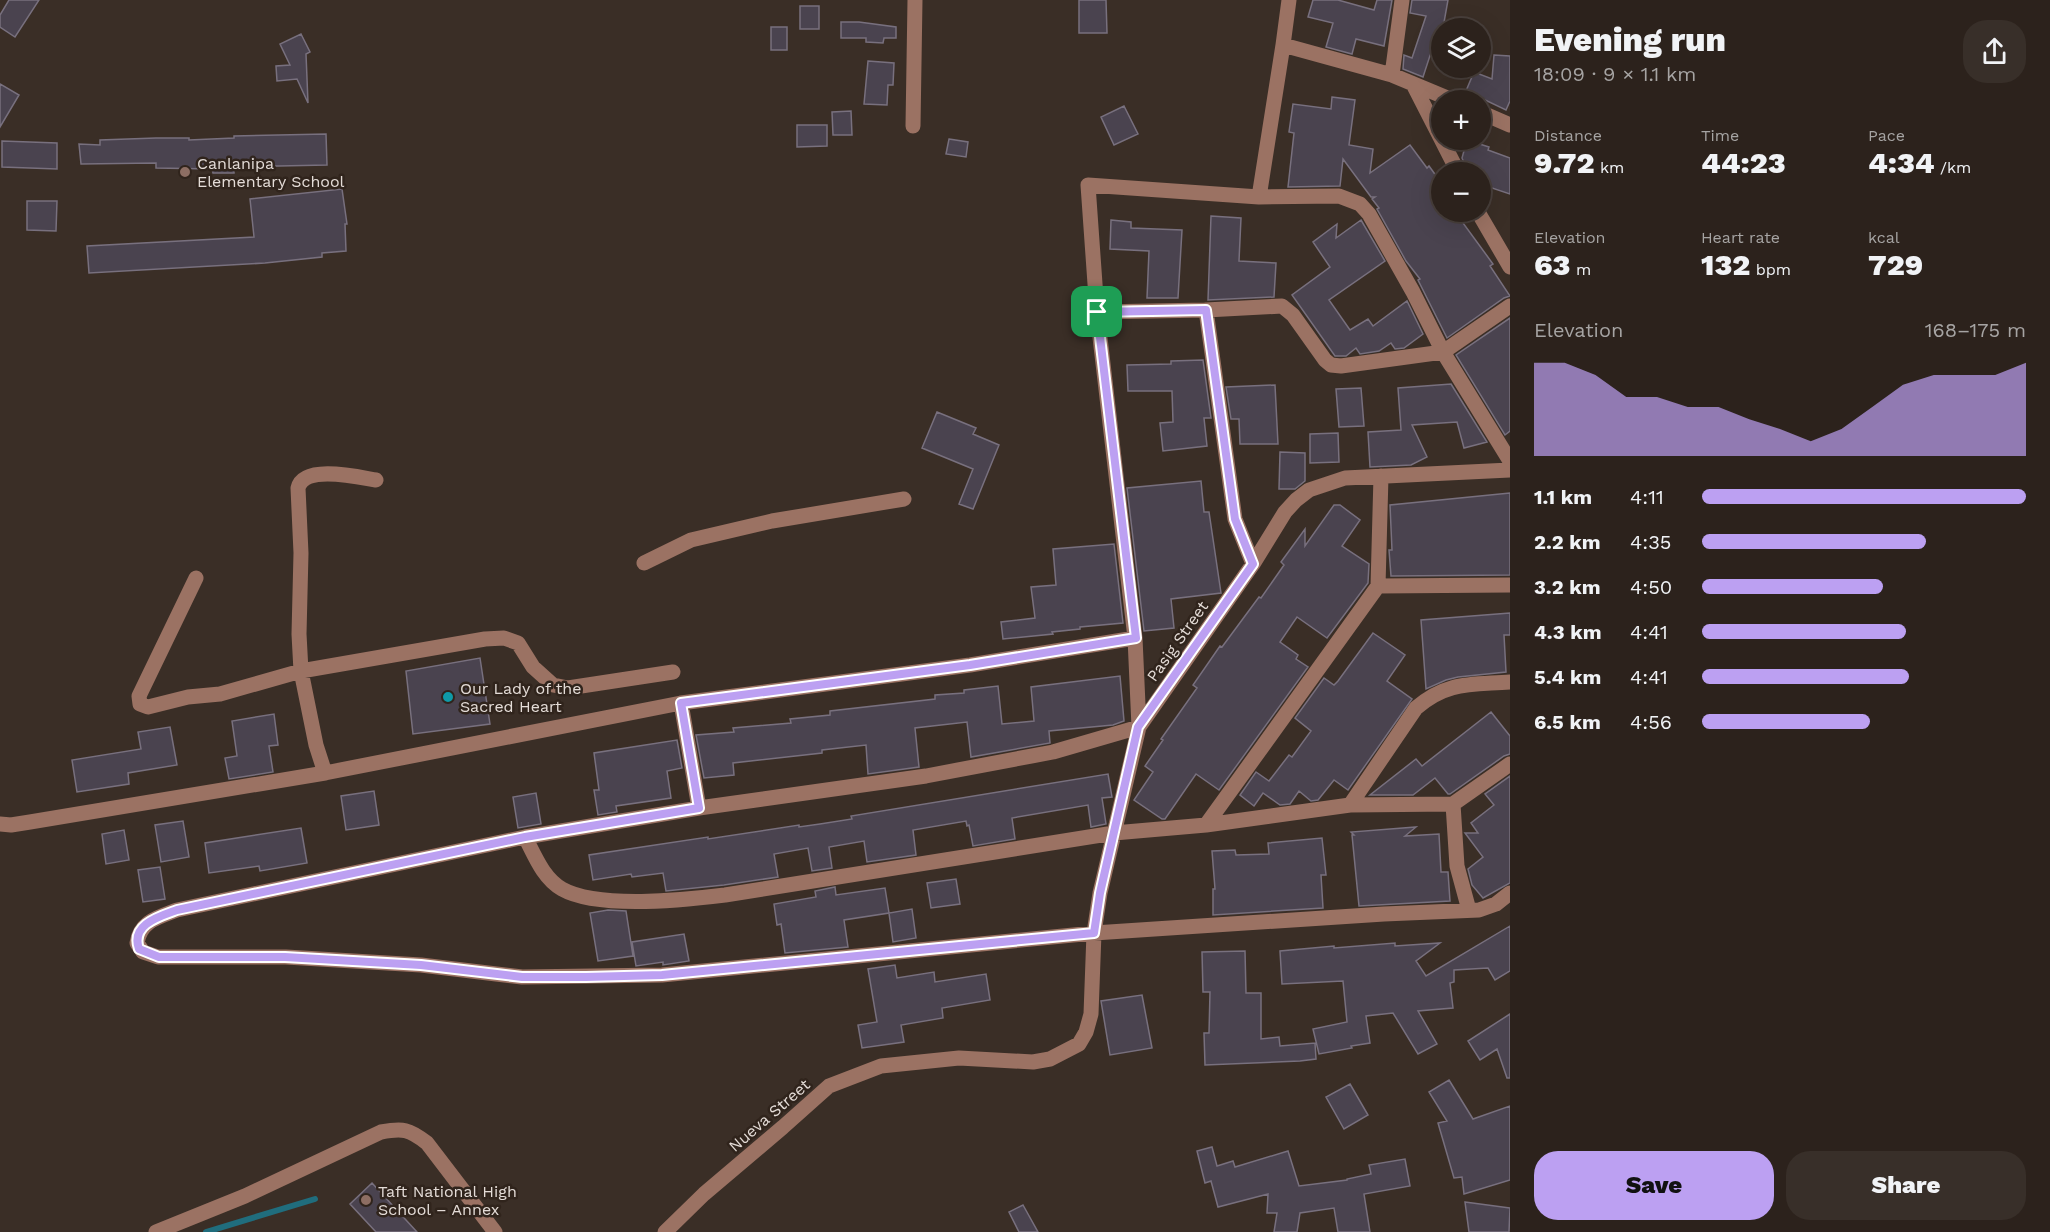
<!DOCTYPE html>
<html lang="en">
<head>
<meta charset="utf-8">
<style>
  body { margin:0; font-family:"Work Sans",sans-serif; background:#382f29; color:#f1f3f6; height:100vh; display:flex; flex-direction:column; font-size:22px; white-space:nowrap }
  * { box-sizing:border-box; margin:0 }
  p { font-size:20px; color:#a6a4a3 }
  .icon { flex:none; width:33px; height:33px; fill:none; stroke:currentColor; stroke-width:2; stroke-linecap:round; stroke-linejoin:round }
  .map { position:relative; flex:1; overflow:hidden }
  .side { display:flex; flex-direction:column; background:#2c221c; width:540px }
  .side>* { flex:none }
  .buttons { position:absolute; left:1431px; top:18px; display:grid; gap:12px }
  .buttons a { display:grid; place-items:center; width:60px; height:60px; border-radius:50%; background:#2c221c; box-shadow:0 6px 24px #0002,0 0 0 2px #483f3b; font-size:30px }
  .pin { position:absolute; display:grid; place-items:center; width:51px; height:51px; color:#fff; margin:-26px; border-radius:12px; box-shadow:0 3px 9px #0006 }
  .round { display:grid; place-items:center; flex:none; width:63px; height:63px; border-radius:24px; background:#382f29 }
  .head { display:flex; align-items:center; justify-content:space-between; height:102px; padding:0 24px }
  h1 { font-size:33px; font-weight:800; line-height:45px }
  .metrics { display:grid; grid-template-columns:repeat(3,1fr); gap:9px; height:102px; padding:6px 24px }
  .metrics div { display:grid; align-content:center }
  .metrics b { font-size:30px; font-weight:800 }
  .metrics small { font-size:16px; font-weight:400 }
  .metrics p { font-size:16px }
  .chart { height:168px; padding:12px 24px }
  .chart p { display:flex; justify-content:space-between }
  .chart svg { width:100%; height:108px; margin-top:6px; fill:#bca0f2; opacity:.7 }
  .primary-button { display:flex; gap:12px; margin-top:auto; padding:12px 24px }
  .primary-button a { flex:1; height:69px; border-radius:24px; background:#bca0f2; color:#111; font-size:24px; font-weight:800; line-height:69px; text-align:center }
  .primary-button a+a { background:#382f29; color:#f1f3f6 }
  ul { padding:0 24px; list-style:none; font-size:20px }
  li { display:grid; grid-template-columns:96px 72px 1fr; align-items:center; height:45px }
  li i { height:15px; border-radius:8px; background:#bca0f2 }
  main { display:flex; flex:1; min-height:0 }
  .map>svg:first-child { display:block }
</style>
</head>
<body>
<main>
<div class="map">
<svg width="1510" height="1232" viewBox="0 0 1510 1232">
  <rect width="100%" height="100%" fill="#3a2e26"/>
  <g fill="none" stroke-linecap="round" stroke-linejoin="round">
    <path stroke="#206d7d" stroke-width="6" d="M 206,1232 L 315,1199"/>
  </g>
  <path fill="#4a434f" stroke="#78707e" stroke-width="1.5" d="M 9,0 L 39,0 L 15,37 L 0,27 L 0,15 Z
    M 1079,0 L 1106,0 L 1107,33 L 1079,33 Z
    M 1313,0 L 1338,0 L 1374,10 L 1377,0 L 1392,0 L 1384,46 L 1356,39 L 1352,54 L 1326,47 L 1333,23 L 1308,17 Z
    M 1412,0 L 1448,0 L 1443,28 L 1439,28 L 1423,77 L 1403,69 L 1404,55 L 1412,58 L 1426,16 L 1410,13 Z
    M 800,6 L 819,6 L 819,29 L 800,29 Z
    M 841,22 L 859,22 L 896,27 L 896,38 L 884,38 L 883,43 L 866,42 L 866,38 L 841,38 Z
    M 771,27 L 787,27 L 787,50 L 771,50 Z
    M 301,34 L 310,52 L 306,54 L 308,103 L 297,79 L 277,81 L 276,66 L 290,65 L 280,44 Z
    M 1494,55 L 1510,56 L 1510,101 L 1506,110 L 1466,91 L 1474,72 L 1492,79 Z
    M 868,61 L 894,63 L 893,85 L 888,85 L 887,105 L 864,104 Z
    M 0,84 L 19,95 L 0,127 Z
    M 1332,97 L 1355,100 L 1349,145 L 1373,149 L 1370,173 L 1410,145 L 1427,168 L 1429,166 L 1442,184 L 1442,212 L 1455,212 L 1493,264 L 1490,266 L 1510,296 L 1504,298 L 1447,338 L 1418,280 L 1420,279 L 1406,261 L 1377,209 L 1379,208 L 1372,199 L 1375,197 L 1371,197 L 1343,159 L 1340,186 L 1288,187 L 1294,133 L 1289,132 L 1293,104 L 1331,109 Z
    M 1124,106 L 1138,134 L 1114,145 L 1101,117 Z
    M 851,111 L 852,135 L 833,135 L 832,112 Z
    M 797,125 L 827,125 L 827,146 L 797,147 Z
    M 326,134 L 327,165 L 234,167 L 234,173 L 213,173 L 212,169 L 156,168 L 156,163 L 81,164 L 79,144 L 100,145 L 100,140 L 156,138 L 189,138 L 189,140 L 234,138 L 234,136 Z
    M 949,139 L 968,142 L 966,157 L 946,154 Z
    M 1467,140 L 1489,147 L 1488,150 L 1510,158 L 1510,194 L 1480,184 L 1480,170 L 1465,165 L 1462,158 Z
    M 2,141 L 57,143 L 57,169 L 2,167 Z
    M 342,189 L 347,224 L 345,224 L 346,251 L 322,253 L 322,257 L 265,263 L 89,273 L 87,246 L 254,237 L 250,199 Z
    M 27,201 L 57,201 L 56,231 L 27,230 Z
    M 1211,216 L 1241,218 L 1239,261 L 1276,263 L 1274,297 L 1208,300 Z
    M 1111,220 L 1131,222 L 1131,228 L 1182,230 L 1178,298 L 1147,298 L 1149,251 L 1110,249 Z
    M 1361,220 L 1385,261 L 1329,300 L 1350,330 L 1368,319 L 1373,326 L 1407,301 L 1423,334 L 1404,348 L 1395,349 L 1391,343 L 1379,351 L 1360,354 L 1356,348 L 1346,356 L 1335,356 L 1292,295 L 1330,267 L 1313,242 L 1337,224 L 1336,238 Z
    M 1510,318 L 1510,431 L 1505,435 L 1456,355 Z
    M 1203,360 L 1211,418 L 1204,418 L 1207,446 L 1163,451 L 1160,423 L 1173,422 L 1172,391 L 1128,391 L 1127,365 L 1171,364 L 1171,361 Z
    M 1451,384 L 1487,442 L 1464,448 L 1457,422 L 1412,425 L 1427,457 L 1411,465 L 1370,467 L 1368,432 L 1401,430 L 1398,388 Z
    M 1275,385 L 1278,444 L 1240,444 L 1239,419 L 1231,419 L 1226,387 Z
    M 1361,388 L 1364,426 L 1339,427 L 1336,389 Z
    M 937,412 L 976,428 L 973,434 L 999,445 L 973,509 L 959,504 L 973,469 L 922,448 Z
    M 1338,433 L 1339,462 L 1310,463 L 1310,434 Z
    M 1280,452 L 1305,453 L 1305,481 L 1295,489 L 1279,489 Z
    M 1201,481 L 1204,512 L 1209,512 L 1221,593 L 1171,599 L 1174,628 L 1144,631 L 1127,488 Z
    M 1510,493 L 1510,575 L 1391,576 L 1389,550 L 1392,550 L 1390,505 Z
    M 1334,505 L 1340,505 L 1360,520 L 1342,546 L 1369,564 L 1368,583 L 1327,638 L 1297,617 L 1280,642 L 1298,655 L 1296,659 L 1308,667 L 1219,790 L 1196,774 L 1165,819 L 1162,819 L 1134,800 L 1153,772 L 1145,766 L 1163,740 L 1161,739 L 1197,688 L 1193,685 L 1220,646 L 1222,647 L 1259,597 L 1261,598 L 1284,565 L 1281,562 L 1305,529 L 1305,546 Z
    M 1114,544 L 1123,623 L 1080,627 L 1080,629 L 1052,632 L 1053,634 L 1003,639 L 1001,622 L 1035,618 L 1031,587 L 1056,585 L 1053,549 Z
    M 1510,613 L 1510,635 L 1504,635 L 1506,672 L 1458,677 L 1446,680 L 1426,689 L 1421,620 Z
    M 1373,633 L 1405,655 L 1387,681 L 1412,699 L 1348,790 L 1334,780 L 1318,800 L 1311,801 L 1299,791 L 1290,804 L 1280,805 L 1263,793 L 1254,806 L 1240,795 L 1256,772 L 1269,781 L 1289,755 L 1292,757 L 1311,731 L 1295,718 L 1324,678 L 1334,685 L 1338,681 Z
    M 480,658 L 490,724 L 413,734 L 406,671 Z
    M 1120,676 L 1124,721 L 1113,725 L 1049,731 L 1050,743 L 971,757 L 967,722 L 915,728 L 919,767 L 868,774 L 866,745 L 822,750 L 822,753 L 733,763 L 734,775 L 704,778 L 696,735 L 734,732 L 733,728 L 791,723 L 790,719 L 830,715 L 830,711 L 935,699 L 935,695 L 964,693 L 964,690 L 998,686 L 1002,724 L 1034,721 L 1031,687 Z
    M 1491,712 L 1510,736 L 1510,754 L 1504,756 L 1450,794 L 1448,794 L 1435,778 L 1413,795 L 1370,795 L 1416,759 L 1422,766 Z
    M 274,714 L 278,745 L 269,746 L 273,772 L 229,779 L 225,758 L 237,756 L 232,721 Z
    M 170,727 L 177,765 L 128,773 L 129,784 L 77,792 L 72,760 L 141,749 L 138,732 Z
    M 677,740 L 682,768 L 667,771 L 671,798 L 616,806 L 617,812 L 598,815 L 594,790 L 599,790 L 594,753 Z
    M 1108,774 L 1112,797 L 1102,798 L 1106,824 L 1091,827 L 1088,805 L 1012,818 L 1015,839 L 973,846 L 969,825 L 967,826 L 966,821 L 913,830 L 916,855 L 867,862 L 864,841 L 829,847 L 832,868 L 812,871 L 808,848 L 774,854 L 778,877 L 724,885 L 666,891 L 663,873 L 632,877 L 631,874 L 593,880 L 589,855 L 708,837 L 708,839 L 799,825 L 799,827 L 820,824 L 852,819 L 851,816 Z
    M 1510,776 L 1510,883 L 1483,898 L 1472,885 L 1468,869 L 1483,857 L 1465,833 L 1478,833 L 1471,823 L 1494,805 L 1485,794 Z
    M 374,791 L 379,825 L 346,830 L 341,796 Z
    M 536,793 L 541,824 L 518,828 L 513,797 Z
    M 183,821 L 189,857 L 161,862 L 155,825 Z
    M 1416,827 L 1405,836 L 1439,834 L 1441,872 L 1448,872 L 1450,901 L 1359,906 L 1352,835 L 1354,835 L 1351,832 Z
    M 301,828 L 307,863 L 260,871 L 259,866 L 209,873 L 205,843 Z
    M 124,830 L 129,860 L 106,864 L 102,834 Z
    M 1322,838 L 1326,875 L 1321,875 L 1323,908 L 1213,915 L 1213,889 L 1215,889 L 1212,851 L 1235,850 L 1236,855 L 1269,854 L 1268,843 Z
    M 160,867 L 165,899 L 143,902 L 138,870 Z
    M 956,879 L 960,904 L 931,908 L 927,883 Z
    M 835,887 L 836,895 L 885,888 L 889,913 L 844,920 L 848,947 L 785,953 L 781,924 L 777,925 L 774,904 L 816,897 L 815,891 Z
    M 912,909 L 916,938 L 893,942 L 889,913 Z
    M 608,910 L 626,911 L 633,956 L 598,961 L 590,913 Z
    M 1510,926 L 1510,971 L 1495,980 L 1488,968 L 1454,970 L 1454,982 L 1450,983 L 1453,1008 L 1418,1011 L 1437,1044 L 1418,1054 L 1393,1013 L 1366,1016 L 1370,1043 L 1351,1046 L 1352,1048 L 1319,1054 L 1313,1029 L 1347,1022 L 1343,981 L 1282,984 L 1280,951 L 1334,946 L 1334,948 L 1395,943 L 1395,946 L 1440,943 L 1416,961 L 1426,976 Z
    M 684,934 L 689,961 L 663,965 L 663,962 L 636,966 L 632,942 Z
    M 1245,951 L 1246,993 L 1261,993 L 1261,1039 L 1279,1037 L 1280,1046 L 1315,1043 L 1316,1059 L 1300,1061 L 1205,1065 L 1204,1033 L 1209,1033 L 1210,992 L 1203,992 L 1202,952 Z
    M 895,965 L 897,978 L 934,972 L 935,982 L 986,974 L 990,1000 L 942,1008 L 943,1018 L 901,1025 L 904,1042 L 862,1048 L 858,1025 L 877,1022 L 868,969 Z
    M 1142,995 L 1152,1048 L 1110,1055 L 1101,1001 Z
    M 1510,1014 L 1510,1078 L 1507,1078 L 1497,1049 L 1480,1060 L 1468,1041 Z
    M 1449,1080 L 1473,1119 L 1510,1106 L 1510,1180 L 1464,1194 L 1462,1177 L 1454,1178 L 1438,1123 L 1447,1121 L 1429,1092 Z
    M 1350,1084 L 1368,1115 L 1344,1129 L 1326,1097 Z
    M 1212,1147 L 1217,1166 L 1233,1161 L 1235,1167 L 1288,1151 L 1299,1186 L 1347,1180 L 1347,1179 L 1371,1174 L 1369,1165 L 1405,1159 L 1410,1186 L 1364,1194 L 1370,1232 L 1338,1232 L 1334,1208 L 1300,1213 L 1297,1232 L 1274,1232 L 1277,1213 L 1267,1213 L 1268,1194 L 1218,1207 L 1211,1181 L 1205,1183 L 1197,1151 Z
    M 372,1183 L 417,1232 L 376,1232 L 350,1204 Z
    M 1465,1202 L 1510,1208 L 1509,1232 L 1469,1232 Z
    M 1023,1205 L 1038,1232 L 1019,1232 L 1009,1212 Z"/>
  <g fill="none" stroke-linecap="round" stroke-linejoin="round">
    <path stroke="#9b7263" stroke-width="15" d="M 1283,45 L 1289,0
      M 1392,75 L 1402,0
      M 1413,84 L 1458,172
      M 1480,112 L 1510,125
      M 913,126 L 915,0
      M 1259,197 L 1283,45 L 1392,75 L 1452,100
      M 1478,212 L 1510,267
      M 1206,310 L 1235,519 L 1253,564
      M 1097,312 L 1206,310 L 1282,306 L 1293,315 L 1325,360 L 1331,365 L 1341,366 L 1443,352 L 1510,306
      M 1510,461 L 1443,352 L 1413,292 L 1369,214 L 1360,204 L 1339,196 L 1259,197 L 1088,185 L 1097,312 L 1135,638 L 1139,727 L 1053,752 L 926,776 L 699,808 L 525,837 L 177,910 C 159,917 140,921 137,943 L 143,952 L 158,957 L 286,957 L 421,965 L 522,977 L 662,975 L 1094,933 L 1384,914 L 1479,910 L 1496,904 L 1510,893
      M 644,563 L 691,540 L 772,521 L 904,499
      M 196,578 L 139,696 L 140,704 L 148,707 L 188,697 L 220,694 L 301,671 L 485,639 L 504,638 L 518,643 L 533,667 L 553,685 L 568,688 L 673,672
      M 1378,586 L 1381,476
      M 681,703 L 699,808
      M 325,773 L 316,745 L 301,671 L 299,634 L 301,553 L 298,488 C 304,464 358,477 376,480
      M 1453,804 L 1457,866 L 1469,910
      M 1350,805 L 1416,708 C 1447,681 1471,685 1510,682
      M 0,824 L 11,825 L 30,822 L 325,773 L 681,703 L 970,665 L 1135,638
      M 1206,825 L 1378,586 L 1510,585
      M 525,837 C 535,856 543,878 562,889 C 597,909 685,900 725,895 L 1114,833 L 1206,825 L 1350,805 L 1453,804 L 1510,764
      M 156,1232 L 245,1196 L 381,1132 C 403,1128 409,1129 427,1143 L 495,1232
      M 665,1232 L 704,1194 L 783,1127 L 829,1086 L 881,1066 L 959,1058 L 1033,1062 L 1050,1059 L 1079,1044 L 1086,1032 L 1091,1014 L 1094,933 L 1100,893 L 1139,727 L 1253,564 L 1285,512 L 1296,500 L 1309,490 L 1345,478 L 1510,470"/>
  </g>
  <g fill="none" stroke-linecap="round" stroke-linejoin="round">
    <defs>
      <path id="route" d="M 1206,310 L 1235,519 L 1253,564 L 1138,727 L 1100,893 L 1094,933 L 662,975 L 586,977 L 522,977 L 421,965 L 285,957 L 159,957 L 139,949 C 130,924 161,916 177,910 L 525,837 L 699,808 L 681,703 L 970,665 L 1136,638 L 1097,312 Z"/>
    </defs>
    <use href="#route" stroke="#fff" stroke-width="12"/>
    <use href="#route" stroke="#bca0f2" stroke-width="8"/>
  </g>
  <g fill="#8d6e63" stroke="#30241c" stroke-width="2">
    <circle cx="185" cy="172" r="6"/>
    <circle cx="366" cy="1200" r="6"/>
  </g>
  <circle fill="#0f9aa8" stroke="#30241c" stroke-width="2" cx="448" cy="697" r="6"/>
  <g text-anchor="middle" stroke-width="5" stroke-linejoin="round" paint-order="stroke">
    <g font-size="16" fill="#e4dcd7" stroke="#30241c" text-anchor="start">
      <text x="197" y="169">Canlanipa<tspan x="197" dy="18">Elementary School</tspan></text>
      <text x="460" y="694">Our Lady of the<tspan x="460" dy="18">Sacred Heart</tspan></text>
      <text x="378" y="1197">Taft National High<tspan x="378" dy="18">School – Annex</tspan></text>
    </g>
    <g font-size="16" fill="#e4dcd7" stroke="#30241c">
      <text transform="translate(1177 641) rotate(-55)" y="6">Pasig Street</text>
      <text transform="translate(769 1115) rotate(-41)" y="6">Nueva Street</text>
    </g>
  </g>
</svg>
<div class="buttons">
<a><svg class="icon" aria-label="layers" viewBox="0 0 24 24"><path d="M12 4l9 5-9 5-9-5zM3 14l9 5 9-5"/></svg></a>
<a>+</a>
<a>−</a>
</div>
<div class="pin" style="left:1097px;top:312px;background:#1e9e55"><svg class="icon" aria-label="arrive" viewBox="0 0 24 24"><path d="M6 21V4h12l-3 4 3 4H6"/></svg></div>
</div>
<section class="side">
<div class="head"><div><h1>Evening run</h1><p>18:09 · 9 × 1.1 km</p></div><a class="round"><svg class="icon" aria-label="share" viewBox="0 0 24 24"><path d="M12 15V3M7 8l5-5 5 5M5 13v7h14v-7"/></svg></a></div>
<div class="metrics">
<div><p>Distance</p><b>9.72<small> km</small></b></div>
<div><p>Time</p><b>44:23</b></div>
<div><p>Pace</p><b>4:34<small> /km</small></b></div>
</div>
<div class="metrics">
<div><p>Elevation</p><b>63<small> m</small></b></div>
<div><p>Heart rate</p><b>132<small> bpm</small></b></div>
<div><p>kcal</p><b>729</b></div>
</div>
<div class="chart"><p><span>Elevation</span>168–175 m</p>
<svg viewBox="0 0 160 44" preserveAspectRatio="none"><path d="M0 44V6L10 6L20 11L30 20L40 20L50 24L60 24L70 29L80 33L90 38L100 33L110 24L120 15L130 11L140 11L150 11L160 6V44z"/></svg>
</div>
<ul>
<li><b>1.1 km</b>4:11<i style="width:100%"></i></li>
<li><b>2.2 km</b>4:35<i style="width:69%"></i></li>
<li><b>3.2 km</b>4:50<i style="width:56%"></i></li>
<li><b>4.3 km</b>4:41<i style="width:63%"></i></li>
<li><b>5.4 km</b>4:41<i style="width:64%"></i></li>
<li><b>6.5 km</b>4:56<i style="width:52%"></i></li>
</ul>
<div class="primary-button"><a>Save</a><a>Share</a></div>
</section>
</main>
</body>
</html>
